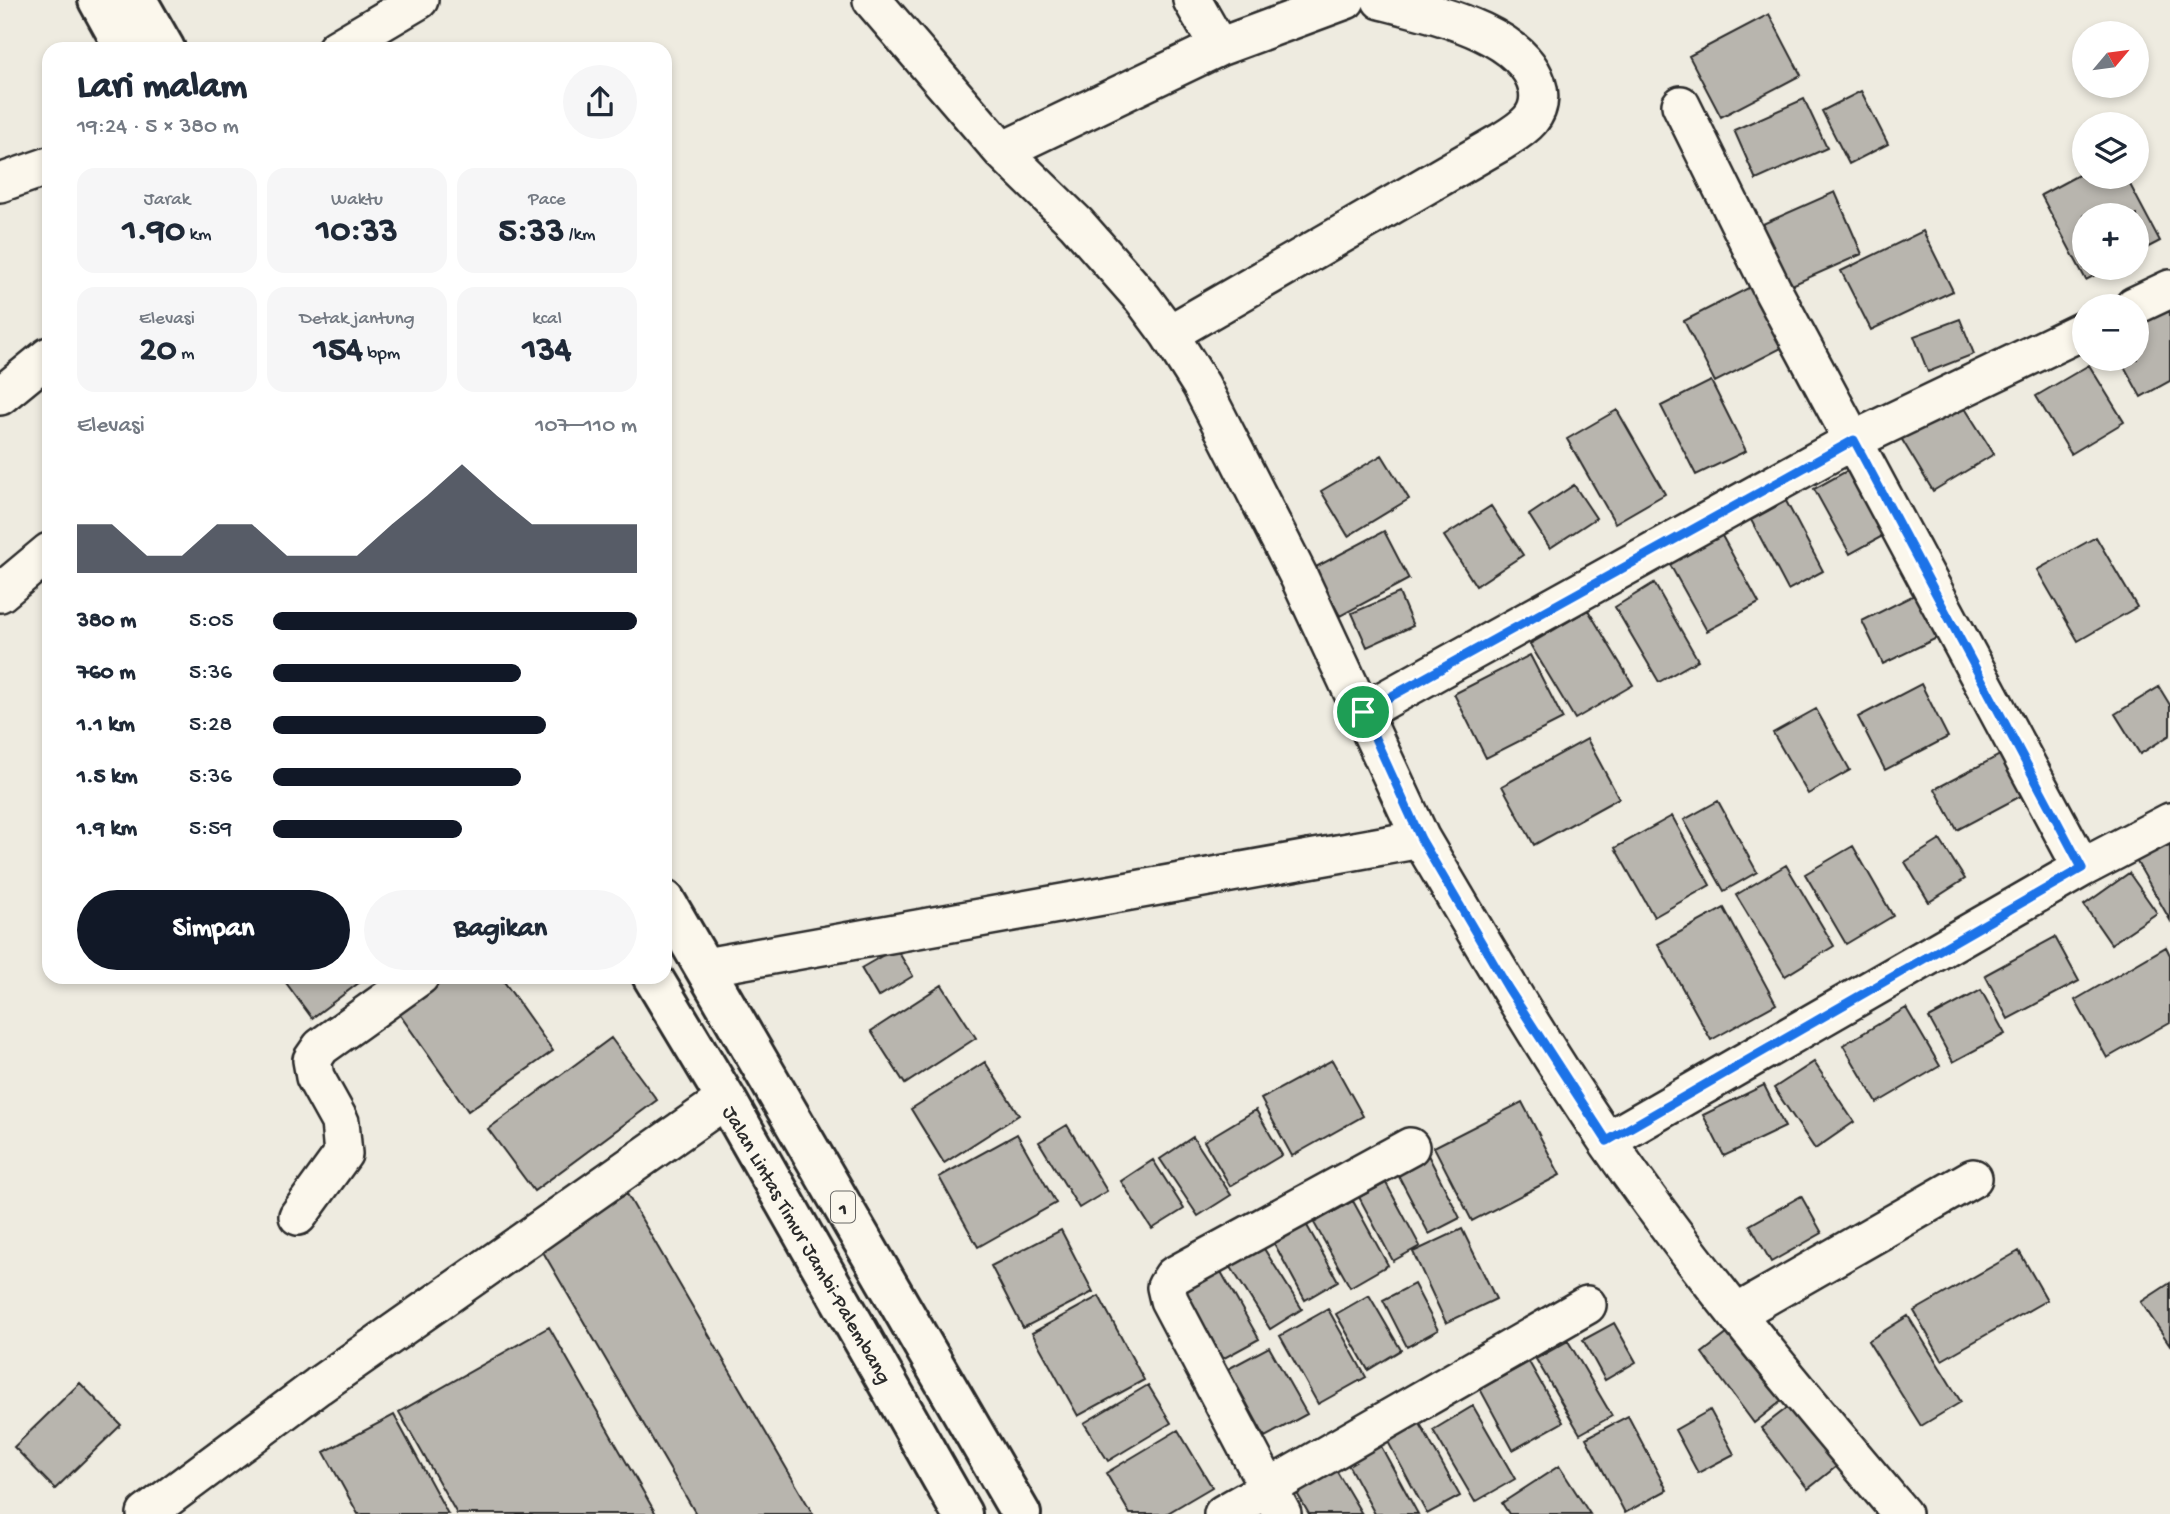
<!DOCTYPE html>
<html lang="id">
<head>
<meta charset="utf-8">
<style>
  body { margin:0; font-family:"Gochi Hand",sans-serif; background:#f6f6f7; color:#1f2937; height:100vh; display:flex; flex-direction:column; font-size:26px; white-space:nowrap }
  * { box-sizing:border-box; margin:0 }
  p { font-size:23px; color:#747a83 }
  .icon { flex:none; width:38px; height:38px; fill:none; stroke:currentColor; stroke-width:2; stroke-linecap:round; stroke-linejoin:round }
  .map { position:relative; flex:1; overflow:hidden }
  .details { position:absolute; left:42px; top:42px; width:630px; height:942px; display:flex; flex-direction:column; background:#fff; border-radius:21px; box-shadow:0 4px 10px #0003 }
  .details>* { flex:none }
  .needle { width:46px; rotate:61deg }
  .controls { position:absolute; left:2072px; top:21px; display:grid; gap:14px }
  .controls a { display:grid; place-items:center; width:77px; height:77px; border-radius:50%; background:#fff; box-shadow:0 4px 10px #0003; font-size:35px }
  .pin { position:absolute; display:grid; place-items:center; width:60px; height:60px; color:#fff; margin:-30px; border:4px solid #fff; border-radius:50%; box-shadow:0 2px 7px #0007 }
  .round { display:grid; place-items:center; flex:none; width:74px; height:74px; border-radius:37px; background:#f6f6f7 }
  .headline { display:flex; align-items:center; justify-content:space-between; height:119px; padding:0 35px }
  h1 { font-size:38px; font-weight:800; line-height:52px }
  .metrics { display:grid; grid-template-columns:repeat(3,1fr); gap:10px; height:119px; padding:7px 35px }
  .metrics div { display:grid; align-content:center; border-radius:18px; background:#f6f6f7; text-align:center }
  .metrics b { font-size:35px; font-weight:800 }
  .metrics small { font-size:19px; font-weight:400 }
  .metrics p { font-size:19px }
  .chart { height:196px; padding:14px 35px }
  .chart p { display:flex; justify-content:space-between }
  .chart svg { width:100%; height:126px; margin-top:7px; fill:#111827; opacity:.7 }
  .cta { display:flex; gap:14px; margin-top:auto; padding:14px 35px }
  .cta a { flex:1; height:80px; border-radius:42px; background:#111827; color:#fff; font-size:28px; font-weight:800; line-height:80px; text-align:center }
  .cta a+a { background:#f6f6f7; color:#1f2937 }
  ul { padding:0 35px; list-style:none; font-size:23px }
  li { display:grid; grid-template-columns:112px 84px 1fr; align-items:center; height:52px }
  li i { height:18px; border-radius:9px; background:#111827 }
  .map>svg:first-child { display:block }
</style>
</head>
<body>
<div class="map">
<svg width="2170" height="1514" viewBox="0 0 2170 1514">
  <rect width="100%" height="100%" fill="#eeebe0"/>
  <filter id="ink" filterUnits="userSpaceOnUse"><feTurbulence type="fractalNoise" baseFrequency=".0143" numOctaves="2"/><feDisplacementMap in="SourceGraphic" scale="14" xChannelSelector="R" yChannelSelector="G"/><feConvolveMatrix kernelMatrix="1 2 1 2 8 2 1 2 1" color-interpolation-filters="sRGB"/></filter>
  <g filter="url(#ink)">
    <path fill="#b8b5ae" stroke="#2b2b2b" stroke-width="2" d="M 1769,14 L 1801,75 L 1721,117 L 1689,56 Z
      M 1861,91 L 1888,144 L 1849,164 L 1822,111 Z
      M 1804,99 L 1827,148 L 1756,180 L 1734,130 Z
      M 2084,172 L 2084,177 L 2126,177 L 2160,241 L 2137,253 L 2137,215 L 2084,215 L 2084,268 L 2109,268 L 2086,280 L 2041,195 Z
      M 1835,192 L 1862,254 L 1783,289 L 1756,227 Z
      M 1923,231 L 1953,291 L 1871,330 L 1841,271 Z
      M 1758,283 L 1789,344 L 1715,382 L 1684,321 Z
      M 2161,297 L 2170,313 L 2170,381 L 2141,397 L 2120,359 L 2137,359 L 2137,310 Z
      M 1960,319 L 1974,354 L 1928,372 L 1914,336 Z
      M 2089,365 L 2124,422 L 2071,454 L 2036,396 Z
      M 1711,381 L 1746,451 L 1696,475 L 1661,406 Z
      M 1961,402 L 1994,454 L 1933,491 L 1901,438 Z
      M 1617,410 L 1665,494 L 1615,523 L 1567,439 Z
      M 1382,455 L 1409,499 L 1348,536 L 1321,491 Z
      M 1852,468 L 1888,533 L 1850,554 L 1814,489 Z
      M 1574,485 L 1596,518 L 1550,548 L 1529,515 Z
      M 1786,501 L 1823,571 L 1788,590 L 1751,520 Z
      M 1491,506 L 1523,555 L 1476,586 L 1444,536 Z
      M 1384,531 L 1409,579 L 1340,616 L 1314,568 Z
      M 1721,534 L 1759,603 L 1707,631 L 1669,563 Z
      M 2096,537 L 2137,607 L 2078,641 L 2037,570 Z
      M 1654,583 L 1698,660 L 1659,682 L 1615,607 Z
      M 1920,592 L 1941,636 L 1883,664 L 1862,621 Z
      M 1399,593 L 1413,626 L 1367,647 L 1352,613 Z
      M 1588,610 L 1633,685 L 1575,719 L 1530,644 Z
      M 1530,655 L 1563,719 L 1486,758 L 1454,694 Z
      M 1921,684 L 1948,737 L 1885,770 L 1858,717 Z
      M 2159,687 L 2170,705 L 2170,735 L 2140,754 L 2115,714 Z
      M 1816,709 L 1850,770 L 1808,794 L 1773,733 Z
      M 1587,739 L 1619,798 L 1534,845 L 1502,786 Z
      M 2015,747 L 2036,788 L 1957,830 L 1935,789 Z
      M 1718,801 L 1757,872 L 1724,891 L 1684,820 Z
      M 1672,816 L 1710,885 L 1654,917 L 1615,848 Z
      M 2170,837 L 2170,920 L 2134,857 Z
      M 1940,840 L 1965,879 L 1929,902 L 1905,862 Z
      M 1853,846 L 1893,916 L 1846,944 L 1805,874 Z
      M 1786,865 L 1834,946 L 1785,976 L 1736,895 Z
      M 2129,873 L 2157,913 L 2111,944 L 2084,905 Z
      M 1724,908 L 1776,1004 L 1711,1040 L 1658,944 Z
      M 2055,937 L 2079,981 L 2008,1019 L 1985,975 Z
      M 2166,947 L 2170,955 L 2170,1022 L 2107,1058 L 2075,1000 Z
      M 896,948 L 913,976 L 878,997 L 861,968 Z
      M 281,976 L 368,976 L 312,1018 Z
      M 440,976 L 500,976 L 553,1051 L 468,1111 L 395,1008 Z
      M 942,985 L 976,1038 L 905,1084 L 871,1031 Z
      M 1981,990 L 2005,1034 L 1953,1062 L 1929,1018 Z
      M 1906,1008 L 1940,1066 L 1877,1103 L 1843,1045 Z
      M 611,1038 L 657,1100 L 534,1191 L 488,1129 Z
      M 1332,1060 L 1363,1116 L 1292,1156 L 1261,1099 Z
      M 985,1062 L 1019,1115 L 944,1163 L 911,1109 Z
      M 1814,1062 L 1854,1122 L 1815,1149 L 1774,1088 Z
      M 1764,1085 L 1785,1127 L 1724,1156 L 1703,1115 Z
      M 1522,1102 L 1560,1175 L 1472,1221 L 1434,1147 Z
      M 1256,1110 L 1282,1155 L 1230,1186 L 1204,1141 Z
      M 1067,1125 L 1107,1191 L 1079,1208 L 1039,1142 Z
      M 1017,1134 L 1056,1203 L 978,1247 L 939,1177 Z
      M 1193,1137 L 1231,1195 L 1198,1216 L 1160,1159 Z
      M 1428,1155 L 1460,1218 L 1429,1234 L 1396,1171 Z
      M 1153,1160 L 1184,1209 L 1152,1229 L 1121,1181 Z
      M 1386,1183 L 1420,1246 L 1393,1261 L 1359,1197 Z
      M 627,1194 L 813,1514 L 696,1514 L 539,1245 Z
      M 1801,1196 L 1822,1233 L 1771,1262 L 1750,1225 Z
      M 1353,1201 L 1388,1265 L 1350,1287 L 1314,1223 Z
      M 1301,1215 L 1338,1281 L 1305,1300 L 1269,1234 Z
      M 1462,1229 L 1496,1299 L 1446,1323 L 1413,1252 Z
      M 1061,1230 L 1093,1292 L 1023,1328 L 991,1266 Z
      M 1256,1236 L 1302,1309 L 1270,1329 L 1224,1256 Z
      M 2019,1251 L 2047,1300 L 1942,1360 L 1914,1311 Z
      M 1220,1270 L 1259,1339 L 1217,1362 L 1179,1293 Z
      M 2170,1283 L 2170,1345 L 2141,1302 Z
      M 1414,1284 L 1438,1330 L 1407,1347 L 1383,1300 Z
      M 1369,1295 L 1401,1350 L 1368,1370 L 1336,1314 Z
      M 1099,1296 L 1144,1380 L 1078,1416 L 1032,1333 Z
      M 1328,1309 L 1366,1377 L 1318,1404 L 1280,1336 Z
      M 1908,1316 L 1961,1402 L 1921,1426 L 1868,1341 Z
      M 1614,1323 L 1636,1362 L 1605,1380 L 1583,1340 Z
      M 549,1327 L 656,1514 L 457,1514 L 399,1412 Z
      M 1732,1330 L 1784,1399 L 1754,1423 L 1702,1353 Z
      M 1568,1341 L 1612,1416 L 1580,1434 L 1536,1359 Z
      M 1269,1347 L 1307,1414 L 1265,1437 L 1228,1369 Z
      M 1529,1362 L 1563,1422 L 1513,1450 L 1480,1389 Z
      M 80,1383 L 121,1425 L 55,1489 L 14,1447 Z
      M 1148,1385 L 1171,1423 L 1108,1461 L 1084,1423 Z
      M 1791,1405 L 1837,1466 L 1808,1489 L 1761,1428 Z
      M 1473,1406 L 1515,1479 L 1475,1502 L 1433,1430 Z
      M 1710,1410 L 1734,1454 L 1698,1473 L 1675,1430 Z
      M 394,1415 L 448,1514 L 358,1514 L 324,1452 Z
      M 1628,1416 L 1667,1490 L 1625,1513 L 1586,1438 Z
      M 1418,1420 L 1460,1496 L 1427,1514 L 1386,1438 Z
      M 1178,1430 L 1212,1487 L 1166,1514 L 1130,1514 L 1106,1473 Z
      M 1377,1439 L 1418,1514 L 1375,1514 L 1344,1457 Z
      M 1333,1465 L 1362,1514 L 1309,1514 L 1294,1488 Z
      M 1559,1466 L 1590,1514 L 1509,1514 L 1502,1503 Z"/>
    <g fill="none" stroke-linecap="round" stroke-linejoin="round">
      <defs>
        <path id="minor" d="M 872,0 L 1002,151 L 1076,223 L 1143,299 L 1169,334 L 1201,385 L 1299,577 L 1421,839
          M 1192,0 L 1219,47
          M 336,49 L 419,0
          M 1681,105 L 1773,291 L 2082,868
          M 1002,151 L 1219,47 L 1346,0
          M 0,183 L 49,166
          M 2134,306 L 2170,289
          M 1169,334 L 1501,142 C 1522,129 1543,117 1538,89 C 1526,32 1430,13 1381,0
          M 0,396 L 49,356
          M 0,593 L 49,552
          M 1363,712 L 1854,440 L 2084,330
          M 705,967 L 1421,839 C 1481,941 1540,1043 1607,1141 C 1697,1271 1800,1394 1902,1514
          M 1607,1141 L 2082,868 L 2170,822
          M 298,1216 L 343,1154 L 340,1122 L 315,1077 L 312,1060 L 321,1047 L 420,976
          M 1737,1313 L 1973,1178
          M 146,1514 L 318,1386 L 726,1099
          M 1223,1514 L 1587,1305
          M 1282,1514 L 1169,1300 L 1166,1287 L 1173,1276 L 1410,1147"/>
        <path id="trunk" d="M 98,0 L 125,49
          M 137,0 L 165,49
          M 665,900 L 1021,1514
          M 652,976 L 726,1099 L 962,1514"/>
      </defs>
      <use href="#minor" stroke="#2b2b2b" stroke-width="42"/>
      <use href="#trunk" stroke="#2b2b2b" stroke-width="44"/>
      <use href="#minor" stroke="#fbf7ec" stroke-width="37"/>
      <use href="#trunk" stroke="#fbf7ec" stroke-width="38"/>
    </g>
  </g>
  <g fill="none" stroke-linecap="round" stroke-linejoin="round" filter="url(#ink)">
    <defs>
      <path id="route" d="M 1854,440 L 2082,868 L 1607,1141 L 1508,988 L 1421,839 L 1363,712 Z"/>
    </defs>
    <use href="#route" stroke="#fff" stroke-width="14"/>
    <use href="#route" stroke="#1a73e8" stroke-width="9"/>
  </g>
  <g text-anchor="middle" stroke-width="5" stroke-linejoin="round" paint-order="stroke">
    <rect fill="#fbf7ec" stroke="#696865" stroke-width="2" x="831" y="1191.5" width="24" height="31" rx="5"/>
    <g font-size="19" font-weight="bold" fill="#2b2b2b">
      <text x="843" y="1214">1</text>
    </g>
    <g font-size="21" fill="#2b2b2b" stroke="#fbf7ec">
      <text transform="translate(808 1244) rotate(60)" y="7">Jalan Lintas Timur Jambi-Palembang</text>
    </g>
  </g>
</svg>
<div class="controls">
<a><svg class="needle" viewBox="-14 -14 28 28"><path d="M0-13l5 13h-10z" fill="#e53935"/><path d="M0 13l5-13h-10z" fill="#747a83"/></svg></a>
<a><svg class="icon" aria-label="layers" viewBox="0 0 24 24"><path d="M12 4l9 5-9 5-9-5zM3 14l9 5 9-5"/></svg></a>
<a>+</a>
<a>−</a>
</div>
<div class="pin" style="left:1363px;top:712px;background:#1e9e55"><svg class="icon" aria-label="arrive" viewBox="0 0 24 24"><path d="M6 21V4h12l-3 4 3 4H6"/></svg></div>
<section class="details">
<div class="headline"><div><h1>Lari malam</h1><p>19:24 · 5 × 380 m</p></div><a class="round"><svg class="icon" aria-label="share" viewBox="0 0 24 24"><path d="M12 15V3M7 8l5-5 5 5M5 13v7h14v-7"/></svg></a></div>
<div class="metrics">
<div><p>Jarak</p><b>1.90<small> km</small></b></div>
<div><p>Waktu</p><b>10:33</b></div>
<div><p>Pace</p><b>5:33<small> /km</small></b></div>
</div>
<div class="metrics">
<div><p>Elevasi</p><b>20<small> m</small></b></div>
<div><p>Detak jantung</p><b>154<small> bpm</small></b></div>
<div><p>kcal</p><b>134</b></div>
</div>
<div class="chart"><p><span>Elevasi</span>107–110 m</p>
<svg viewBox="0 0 160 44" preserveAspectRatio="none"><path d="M0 44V27L10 27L20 38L30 38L40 27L50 27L60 38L70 38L80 38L90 27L100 17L110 6L120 17L130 27L140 27L150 27L160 27V44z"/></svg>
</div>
<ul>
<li><b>380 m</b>5:05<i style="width:100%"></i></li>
<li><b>760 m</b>5:36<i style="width:68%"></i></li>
<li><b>1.1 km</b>5:28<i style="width:75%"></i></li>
<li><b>1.5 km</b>5:36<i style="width:68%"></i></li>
<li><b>1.9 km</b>5:59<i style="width:52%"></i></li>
</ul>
<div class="cta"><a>Simpan</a><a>Bagikan</a></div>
</section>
</div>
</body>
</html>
